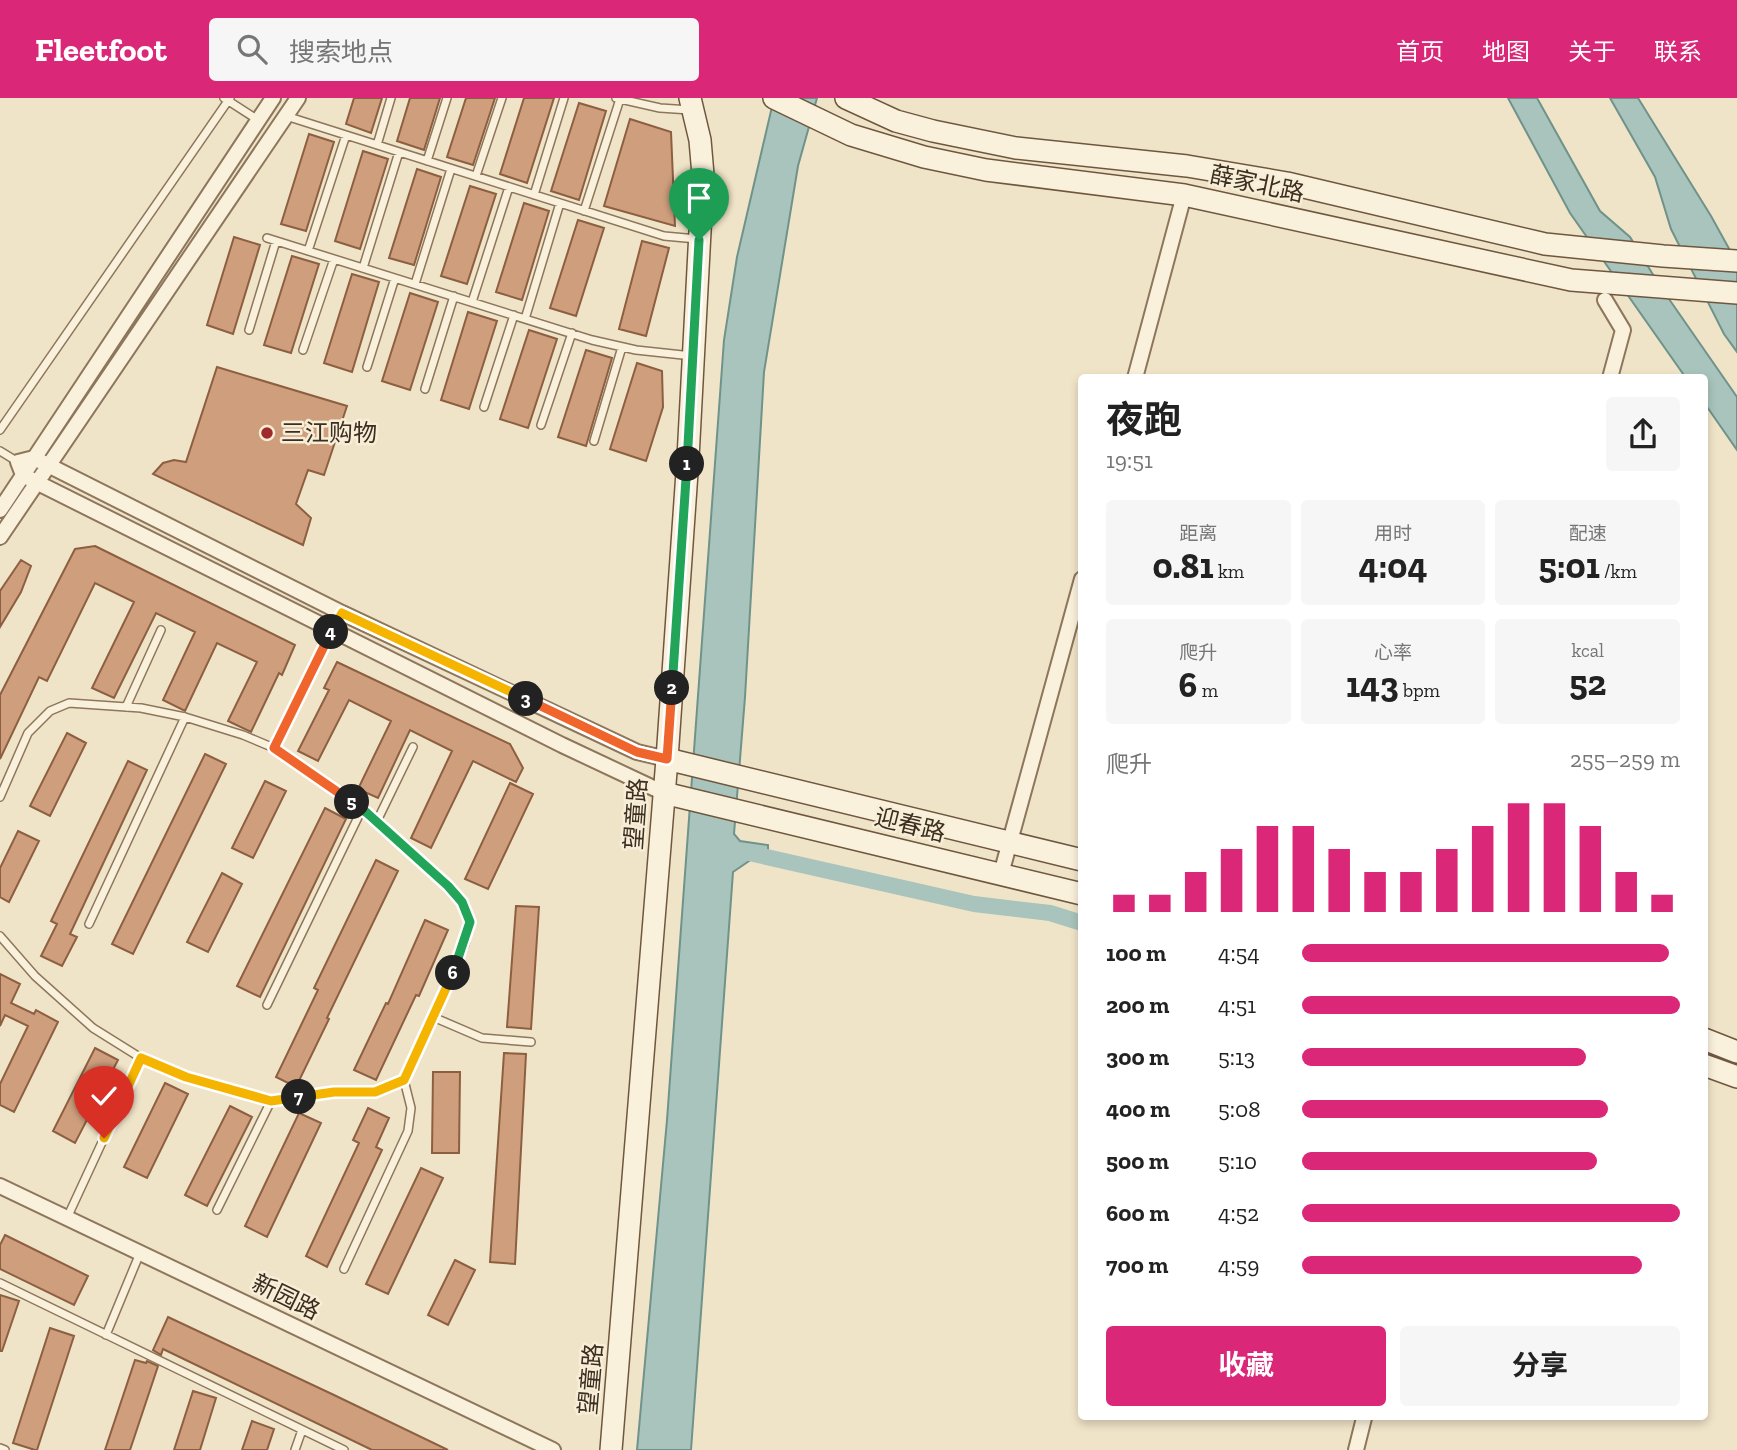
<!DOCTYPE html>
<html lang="zh">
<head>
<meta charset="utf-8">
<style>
  body { margin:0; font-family:"Zilla Slab","Noto Sans SC",serif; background:#f6f6f6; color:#222; height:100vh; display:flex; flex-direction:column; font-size:26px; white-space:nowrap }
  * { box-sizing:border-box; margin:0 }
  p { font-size:23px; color:#767676 }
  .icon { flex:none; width:38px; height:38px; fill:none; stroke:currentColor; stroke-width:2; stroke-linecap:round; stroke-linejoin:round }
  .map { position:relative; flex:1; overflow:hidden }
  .drawer { position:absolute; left:1078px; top:276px; width:630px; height:1046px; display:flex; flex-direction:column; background:#fff; border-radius:7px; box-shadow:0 4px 10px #0003 }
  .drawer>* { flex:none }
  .pin { position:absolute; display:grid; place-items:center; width:60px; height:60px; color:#fff; margin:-72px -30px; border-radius:50% 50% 50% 0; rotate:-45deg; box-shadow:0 0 7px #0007 }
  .pin .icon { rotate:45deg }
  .km { position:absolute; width:35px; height:35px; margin:-18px; border-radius:50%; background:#222; color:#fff; font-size:19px; line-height:35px; text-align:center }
  .round { display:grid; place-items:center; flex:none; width:74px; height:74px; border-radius:7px; background:#f6f6f6 }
  .head { display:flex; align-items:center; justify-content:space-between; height:119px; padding:0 28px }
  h1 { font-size:38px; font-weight:700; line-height:52px }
  .stats { display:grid; grid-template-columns:repeat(3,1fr); gap:10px; height:119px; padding:7px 28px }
  .stats div { display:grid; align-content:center; border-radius:7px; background:#f6f6f6; text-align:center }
  .stats b { font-size:35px; font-weight:700 }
  .stats small { font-size:19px; font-weight:400 }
  .stats p { font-size:19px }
  .chart { height:196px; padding:14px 28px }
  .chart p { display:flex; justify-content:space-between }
  .chart svg { width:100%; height:126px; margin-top:7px; stroke:#db2777; stroke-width:6 }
  .action { display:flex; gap:14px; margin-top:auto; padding:14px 28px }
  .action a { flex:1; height:80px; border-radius:7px; background:#db2777; color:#fff; font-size:28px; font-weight:700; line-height:80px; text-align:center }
  .action a+a { background:#f6f6f6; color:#222 }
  ul { padding:0 28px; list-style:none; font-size:23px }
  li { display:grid; grid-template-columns:112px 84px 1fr; align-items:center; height:52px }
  li i { height:18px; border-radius:9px; background:#db2777 }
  header { display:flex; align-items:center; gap:42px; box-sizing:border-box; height:98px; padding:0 35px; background:#db2777; color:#fff }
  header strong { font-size:33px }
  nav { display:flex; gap:38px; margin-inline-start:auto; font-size:24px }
  .search { width:490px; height:63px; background:#f6f6f6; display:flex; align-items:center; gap:18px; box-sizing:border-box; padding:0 24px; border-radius:7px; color:#767676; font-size:26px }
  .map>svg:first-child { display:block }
</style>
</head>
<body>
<header>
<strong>Fleetfoot</strong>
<div class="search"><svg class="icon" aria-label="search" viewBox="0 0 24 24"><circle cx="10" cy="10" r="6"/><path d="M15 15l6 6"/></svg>搜索地点</div>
<nav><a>首页</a><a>地图</a><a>关于</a><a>联系</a></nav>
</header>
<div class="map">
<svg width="1737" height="1352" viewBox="0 0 1737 1352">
  <rect width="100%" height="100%" fill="#f0e4c8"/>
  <path fill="#a9c4bc" stroke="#6f938a" stroke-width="2" d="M 774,0 L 817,0 L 798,68 L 764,274 L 745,599 L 734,736 L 740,743 L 768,747 L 768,766 L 752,761 L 733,774 L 691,1352 L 637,1352 L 667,1022 L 724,242 L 737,159 Z
    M 1508,0 L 1537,0 L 1600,113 L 1630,139 L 1660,188 L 1737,299 L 1737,352 L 1705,306 L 1704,280 L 1686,280 L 1570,115 Z
    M 1610,0 L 1638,0 L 1711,118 L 1737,165 L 1737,254 L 1724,236 L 1671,131 L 1655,79 Z"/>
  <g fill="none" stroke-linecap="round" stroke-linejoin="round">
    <path stroke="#a9c4bc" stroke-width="16" d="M 749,755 L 974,806 L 1050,815 L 1082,825"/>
  </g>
  <path fill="#cf9f7d" stroke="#8d5f41" stroke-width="2" d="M 354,0 L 382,0 L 371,35 L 346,26 Z
    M 410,0 L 440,0 L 424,52 L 397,43 Z
    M 466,0 L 495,0 L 473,67 L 447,59 Z
    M 524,0 L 554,0 L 527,85 L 500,76 Z
    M 579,5 L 606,13 L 579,102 L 551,93 Z
    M 630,21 L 671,34 L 675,128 L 604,108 Z
    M 309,36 L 334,44 L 306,133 L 281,126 Z
    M 363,53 L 388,61 L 360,151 L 335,143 Z
    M 417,71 L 441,79 L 414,167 L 389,160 Z
    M 470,88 L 496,96 L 467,186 L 441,178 Z
    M 524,105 L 549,113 L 522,202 L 496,194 Z
    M 578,122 L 604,130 L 576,218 L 550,210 Z
    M 234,139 L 260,147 L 233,236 L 207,227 Z
    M 642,143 L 669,150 L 646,238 L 619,231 Z
    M 292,158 L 319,166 L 291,255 L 264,247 Z
    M 352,176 L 379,184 L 352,274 L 324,265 Z
    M 410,195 L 438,204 L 410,292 L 382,283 Z
    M 468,214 L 497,223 L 469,311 L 441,302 Z
    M 529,232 L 557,241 L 528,330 L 500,321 Z
    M 586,252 L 612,260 L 586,348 L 558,339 Z
    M 637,265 L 662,273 L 663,309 L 646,363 L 610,351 Z
    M 217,269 L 347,308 L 324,377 L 308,372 L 296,406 L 311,420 L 303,447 L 153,376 L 163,365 L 174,362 L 186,364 Z
    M 95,448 L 295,547 L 282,577 L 279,575 L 251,634 L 228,623 L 257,564 L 217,545 L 185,613 L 163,602 L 195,534 L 156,515 L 114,600 L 92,590 L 134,504 L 95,485 L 47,583 L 39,579 L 0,661 L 0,597 L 75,451 Z
    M 21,462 L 31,468 L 21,494 L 0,529 L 0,493 Z
    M 337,564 L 510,646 L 523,670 L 516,684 L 473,663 L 431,750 L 411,740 L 452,653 L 410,632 L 378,700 L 358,691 L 391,623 L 349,602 L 318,663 L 298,653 L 329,592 L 324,590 Z
    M 67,635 L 86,645 L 50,718 L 30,708 Z
    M 205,656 L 226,666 L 133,856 L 112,846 Z
    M 128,663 L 147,672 L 70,836 L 77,839 L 62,868 L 41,858 L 57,826 L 51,823 Z
    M 265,683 L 286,693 L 253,760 L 232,750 Z
    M 510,685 L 533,696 L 488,791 L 465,781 Z
    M 325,710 L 346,721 L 260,899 L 237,888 Z
    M 18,733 L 39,743 L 9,804 L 0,799 L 0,770 Z
    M 376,762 L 398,773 L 327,920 L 329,921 L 296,989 L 276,979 L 318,892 L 314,890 Z
    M 222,775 L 242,786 L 208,854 L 187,844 Z
    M 516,808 L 539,809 L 531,931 L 507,929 Z
    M 425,822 L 448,832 L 419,898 L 416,897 L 376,982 L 354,972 L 386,905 L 388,906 Z
    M 0,876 L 20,886 L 11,905 L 34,916 L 36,912 L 58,924 L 14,1014 L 0,1007 L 0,986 L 28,928 L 5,917 L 0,928 Z
    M 95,950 L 118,962 L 75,1045 L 53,1033 Z
    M 504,955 L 526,956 L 515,1166 L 490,1164 Z
    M 433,974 L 460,974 L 459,1055 L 432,1055 Z
    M 165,985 L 188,996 L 147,1080 L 124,1069 Z
    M 230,1008 L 252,1019 L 207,1108 L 185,1097 Z
    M 368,1010 L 389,1020 L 376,1049 L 382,1052 L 327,1169 L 306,1158 L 359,1045 L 353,1042 Z
    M 299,1015 L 321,1025 L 267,1139 L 245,1128 Z
    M 421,1070 L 443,1080 L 388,1196 L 366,1186 Z
    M 5,1137 L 88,1178 L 74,1207 L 0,1171 L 0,1147 Z
    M 455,1162 L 475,1172 L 448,1227 L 428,1217 Z
    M 0,1197 L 19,1203 L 2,1253 L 0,1253 Z
    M 168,1219 L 334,1297 L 448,1352 L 372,1352 L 163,1251 L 161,1257 L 153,1252 Z
    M 50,1230 L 74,1238 L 37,1352 L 35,1352 L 13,1345 Z
    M 135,1262 L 146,1265 L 147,1263 L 158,1268 L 130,1352 L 105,1352 Z
    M 193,1293 L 216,1300 L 200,1352 L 174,1352 Z
    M 252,1323 L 274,1331 L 267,1352 L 242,1352 Z"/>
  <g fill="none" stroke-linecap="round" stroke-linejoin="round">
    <defs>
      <path id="lane" d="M 224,0 L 258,22
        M 616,0 L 660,10 L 690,12
        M 286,18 L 664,138 L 697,141
        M 377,47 L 391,0
        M 427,63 L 447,0
        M 476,78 L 502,0
        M 534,97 L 564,0
        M 584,113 L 620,1
        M 267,140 L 592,242 L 636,252 L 692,258
        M 308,153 L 346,37
        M 363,170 L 399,54
        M 415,186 L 451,71
        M 472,204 L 509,89
        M 525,221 L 560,105
        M 249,232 L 276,143
        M 303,252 L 334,161
        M 367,269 L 395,180
        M 425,291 L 454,198
        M 484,309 L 514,217
        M 541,327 L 572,235
        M 0,332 L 230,0
        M 594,343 L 622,249
        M 0,353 L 18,364
        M 126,609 L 161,532
        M 274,650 L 342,515
        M 0,699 L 28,635 L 50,613 L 69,605 L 141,610 L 185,619 L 243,637 L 274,650 L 367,715 L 448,787 L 462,804 L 470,824 L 465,846 L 443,898 L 404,982 L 375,994 L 334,994 L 271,1003 L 186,979 L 141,960 L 93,930 L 35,878 L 0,838
        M 377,723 L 413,649
        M 89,826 L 185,619
        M 267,907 L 362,711
        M 433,919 L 482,940 L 531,944
        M 217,1112 L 271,1003
        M 67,1120 L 141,960
        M 344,1171 L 408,1033 L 411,1010 L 404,982
        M 0,1185 L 344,1352
        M 106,1237 L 140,1155
        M 0,1350 L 5,1352
        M 295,1352 L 302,1332"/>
      <path id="street" d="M 1605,202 L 1623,232 L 1610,280
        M 1135,280 L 1184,97
        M 0,412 L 273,0
        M 0,439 L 298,0
        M 664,695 L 562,647 L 38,385 L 23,377 L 18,364 L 34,360 L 342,515 L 637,654 L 667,661
        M 1001,776 L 1082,481
        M 0,1088 L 553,1352
        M 1356,1352 L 1364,1320"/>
      <path id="secondary" d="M 774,0 L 851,37 L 924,59 L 986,72 L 1184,97 L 1571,182 L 1737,195
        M 846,0 L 896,23 L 933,33 L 1016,50 L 1187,68 L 1287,85 L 1545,146 L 1663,158 L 1737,163
        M 667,661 L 1082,762
        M 664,695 L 1082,796
        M 1704,941 L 1737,954
        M 1704,967 L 1737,979
        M 611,1352 L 667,661 L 688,360 L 703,77 L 700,42 L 690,0"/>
    </defs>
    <use href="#lane" stroke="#8d765c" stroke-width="10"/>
    <use href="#street" stroke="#8d765c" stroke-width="18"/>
    <use href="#secondary" stroke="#6f573f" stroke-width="24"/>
    <use href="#lane" stroke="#faf1dc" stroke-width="7"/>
    <use href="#street" stroke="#faf1dc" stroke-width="14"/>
    <use href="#secondary" stroke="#faf1dc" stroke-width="21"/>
  </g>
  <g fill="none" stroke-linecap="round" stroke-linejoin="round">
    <defs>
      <path id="split-1" d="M 687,366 L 699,142"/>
      <path id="split-2" d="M 672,590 L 687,366"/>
      <path id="split-3" d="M 526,601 L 637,654 L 667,661 L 672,590"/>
      <path id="split-4" d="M 331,534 L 342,515 L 526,601"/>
      <path id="split-5" d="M 331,534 L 274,650 L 352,704"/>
      <path id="split-6" d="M 352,704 L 367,715 L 448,788 L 462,804 L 470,824 L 453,875"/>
      <path id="split-7" d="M 299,999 L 334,994 L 375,994 L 404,982 L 453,875"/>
      <path id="split-8" d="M 104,1040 L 141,960 L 186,979 L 271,1003 L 299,999"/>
    </defs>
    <use href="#split-1" stroke="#fff" stroke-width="14"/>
    <use href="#split-2" stroke="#fff" stroke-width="14"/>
    <use href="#split-3" stroke="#fff" stroke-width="14"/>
    <use href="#split-4" stroke="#fff" stroke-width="14"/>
    <use href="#split-5" stroke="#fff" stroke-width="14"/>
    <use href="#split-6" stroke="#fff" stroke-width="14"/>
    <use href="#split-7" stroke="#fff" stroke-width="14"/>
    <use href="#split-8" stroke="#fff" stroke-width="14"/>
    <use href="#split-1" stroke="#22a559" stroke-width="9"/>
    <use href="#split-2" stroke="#22a559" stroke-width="9"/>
    <use href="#split-3" stroke="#f0652b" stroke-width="9"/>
    <use href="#split-4" stroke="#f5b400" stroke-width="9"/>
    <use href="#split-5" stroke="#f0652b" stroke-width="9"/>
    <use href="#split-6" stroke="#22a559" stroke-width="9"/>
    <use href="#split-7" stroke="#f5b400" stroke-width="9"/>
    <use href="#split-8" stroke="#f5b400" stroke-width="9"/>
  </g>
  <circle fill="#9e2a2b" stroke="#f7eed8" stroke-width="2.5" cx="267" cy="335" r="7"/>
  <g text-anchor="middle" stroke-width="5" stroke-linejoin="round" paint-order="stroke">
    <g font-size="24" fill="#3d2e20" stroke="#f7eed8">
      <text transform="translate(1257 86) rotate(12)" y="8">薛家北路</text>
      <text transform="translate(636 716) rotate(-86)" y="8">望童路</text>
      <text transform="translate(910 727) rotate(14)" y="8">迎春路</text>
      <text transform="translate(286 1199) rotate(26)" y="8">新园路</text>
      <text transform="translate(591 1281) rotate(-85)" y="8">望童路</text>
    </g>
    <g font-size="24" fill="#3d2e20" stroke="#f7eed8" text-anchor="start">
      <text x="281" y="343">三江购物</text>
    </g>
  </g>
</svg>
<div class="pin" style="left:699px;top:142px;background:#1e9e55"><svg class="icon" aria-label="arrive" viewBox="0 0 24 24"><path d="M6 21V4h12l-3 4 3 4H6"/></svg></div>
<div class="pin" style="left:104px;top:1040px;background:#d93025"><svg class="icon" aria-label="check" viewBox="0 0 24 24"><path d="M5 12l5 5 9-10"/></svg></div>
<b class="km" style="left:687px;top:366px">1</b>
<b class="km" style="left:672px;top:590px">2</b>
<b class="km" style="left:526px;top:601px">3</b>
<b class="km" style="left:331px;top:534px">4</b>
<b class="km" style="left:352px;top:704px">5</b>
<b class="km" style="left:453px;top:875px">6</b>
<b class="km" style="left:299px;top:999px">7</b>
<section class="drawer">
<div class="head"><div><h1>夜跑</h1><p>19:51</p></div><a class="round"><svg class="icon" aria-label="share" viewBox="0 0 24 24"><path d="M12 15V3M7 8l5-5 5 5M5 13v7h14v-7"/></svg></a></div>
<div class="stats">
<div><p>距离</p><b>0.81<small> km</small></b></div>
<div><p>用时</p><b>4:04</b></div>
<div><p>配速</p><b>5:01<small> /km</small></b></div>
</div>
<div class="stats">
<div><p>爬升</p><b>6<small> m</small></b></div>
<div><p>心率</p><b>143<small> bpm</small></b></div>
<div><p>kcal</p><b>52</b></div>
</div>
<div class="chart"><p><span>爬升</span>255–259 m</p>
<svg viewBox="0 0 160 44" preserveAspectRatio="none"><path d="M5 44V38M15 44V38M25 44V30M35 44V22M45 44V14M55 44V14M65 44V22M75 44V30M85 44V30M95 44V22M105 44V14M115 44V6M125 44V6M135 44V14M145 44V30M155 44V38"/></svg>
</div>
<ul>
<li><b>100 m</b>4:54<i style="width:97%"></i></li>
<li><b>200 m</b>4:51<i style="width:100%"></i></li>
<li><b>300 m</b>5:13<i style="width:75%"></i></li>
<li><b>400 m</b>5:08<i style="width:81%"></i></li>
<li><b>500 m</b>5:10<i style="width:78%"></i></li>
<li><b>600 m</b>4:52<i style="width:100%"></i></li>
<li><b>700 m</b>4:59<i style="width:90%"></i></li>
</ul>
<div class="action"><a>收藏</a><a>分享</a></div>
</section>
</div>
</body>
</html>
